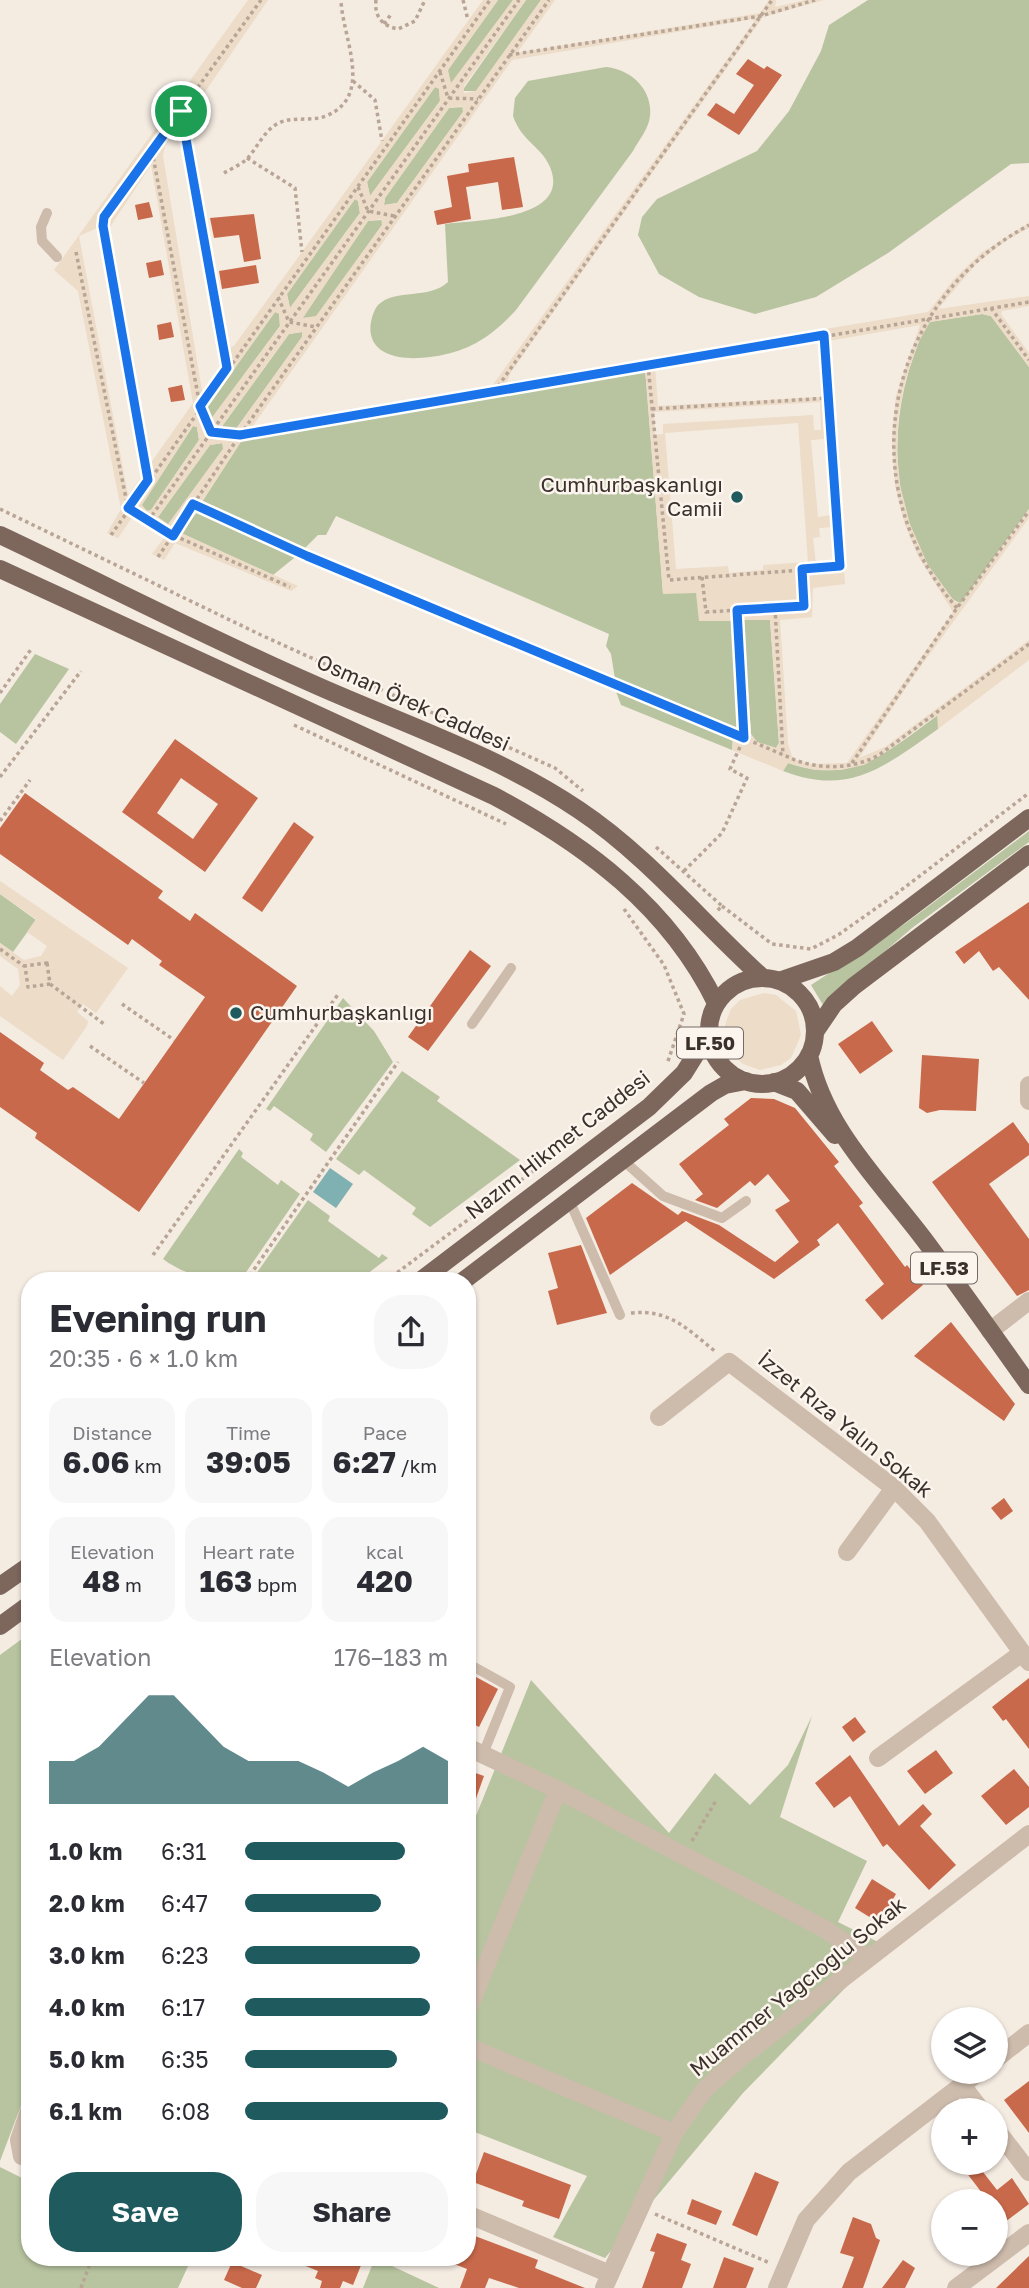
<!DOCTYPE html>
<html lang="en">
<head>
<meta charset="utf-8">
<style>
  body { margin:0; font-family:"Golos Text",sans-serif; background:#f7f7f7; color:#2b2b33; height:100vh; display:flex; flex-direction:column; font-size:26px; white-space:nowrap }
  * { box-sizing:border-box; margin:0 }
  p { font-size:23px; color:#7c7c81 }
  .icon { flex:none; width:38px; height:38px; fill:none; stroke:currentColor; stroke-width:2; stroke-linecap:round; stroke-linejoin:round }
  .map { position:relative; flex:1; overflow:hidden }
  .drawer { position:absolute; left:21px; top:1272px; width:455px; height:994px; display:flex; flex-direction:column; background:#fff; border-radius:28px; box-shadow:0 2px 5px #0004 }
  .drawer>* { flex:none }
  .controls { position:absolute; left:931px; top:2007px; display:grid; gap:14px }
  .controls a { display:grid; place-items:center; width:77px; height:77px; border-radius:50%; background:#fff; box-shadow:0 2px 5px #0004; font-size:35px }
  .pin { position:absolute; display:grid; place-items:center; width:60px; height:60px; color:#fff; margin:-30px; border:4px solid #fff; border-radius:50%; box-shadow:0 2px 7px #0007 }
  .round { display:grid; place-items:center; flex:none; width:74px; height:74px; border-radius:28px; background:#f7f7f7 }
  .overview { display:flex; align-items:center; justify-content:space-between; height:119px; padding:0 28px }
  h1 { font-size:38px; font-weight:700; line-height:52px }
  .metrics { display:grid; grid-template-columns:repeat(3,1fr); gap:10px; height:119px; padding:7px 28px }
  .metrics div { display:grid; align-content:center; border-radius:18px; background:#f7f7f7; text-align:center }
  .metrics b { font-size:30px; font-weight:700 }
  .metrics small { font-size:19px; font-weight:400 }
  .metrics p { font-size:19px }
  .chart { height:196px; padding:14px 28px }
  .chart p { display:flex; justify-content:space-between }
  .chart svg { width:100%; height:126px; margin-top:7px; fill:#1f5a5e; opacity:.7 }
  .cta { display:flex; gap:14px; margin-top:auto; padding:14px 28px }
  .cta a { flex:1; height:80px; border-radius:28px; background:#1f5a5e; color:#fff; font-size:28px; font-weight:700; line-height:80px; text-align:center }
  .cta a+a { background:#f7f7f7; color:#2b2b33 }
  ul { padding:0 28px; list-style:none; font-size:23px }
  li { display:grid; grid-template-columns:112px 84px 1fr; align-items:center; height:52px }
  li i { height:18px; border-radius:9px; background:#1f5a5e }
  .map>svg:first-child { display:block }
</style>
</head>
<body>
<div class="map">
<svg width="1029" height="2288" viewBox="0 0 1029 2288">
  <rect width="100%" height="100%" fill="#f4ebe1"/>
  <path fill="#b8c4a0" d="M 498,0 L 513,0 L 453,83 L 449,82 L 448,70 Z
    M 526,0 L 541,0 L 476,91 L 462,91 Z
    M 868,0 L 1029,0 L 1029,163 L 1011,164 L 888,253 L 816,297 L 755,314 L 699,297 L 659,274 L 638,235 L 642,217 L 657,199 L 757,151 L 789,111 L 821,51 L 829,25 Z
    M 606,67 C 630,69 653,89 650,116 C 649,128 639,140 633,151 L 516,310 C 503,324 488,338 470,346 C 446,358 379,370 371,335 C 369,327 372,312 378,305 C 396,288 429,300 448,282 L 445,224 C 476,220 572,220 550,167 C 542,147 522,142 513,116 L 515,98 L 528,81 Z
    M 435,87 L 439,88 L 440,101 L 370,196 L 367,182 Z
    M 463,107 L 463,112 L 397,203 L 384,205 L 385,198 L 449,108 Z
    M 355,199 L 358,201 L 360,213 L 290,308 L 287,294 Z
    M 382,220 L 382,225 L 316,317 L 303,318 L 302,315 L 368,221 Z
    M 275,312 L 279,313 L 280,326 L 210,421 L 207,407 Z
    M 982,314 L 991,316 L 1029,367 L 1029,509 L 961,603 C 948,600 939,583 932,572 C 885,497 889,405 925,328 L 929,322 Z
    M 302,332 L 302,337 L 236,429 L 223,430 L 223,425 L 289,334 Z
    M 645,368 L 663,593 L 697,593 L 732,620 L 737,732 L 615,679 L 611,654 L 606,646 L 609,634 L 336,516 L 326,535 L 318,535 L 302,551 L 200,505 L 242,440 Z
    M 193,426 L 197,427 L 199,440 L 151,510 L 147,511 L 141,506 Z
    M 223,443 L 223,449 L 168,525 L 158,517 L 210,445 Z
    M 197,510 L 299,554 L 273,575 L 181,533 Z
    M 743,620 L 770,620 L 779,743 L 776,748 L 757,742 L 751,734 Z
    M 35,654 L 69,669 L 16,744 L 0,732 L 0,704 Z
    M 615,689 L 733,738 L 732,750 L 621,705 Z
    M 938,715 L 938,729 C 885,766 850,797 783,771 L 788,763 C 853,786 888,751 938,715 Z
    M 1029,831 L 1029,842 L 912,928 L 823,1005 L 811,985 L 906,923 Z
    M 0,894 L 36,920 L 13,952 L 0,943 Z
    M 343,998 L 374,1031 L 393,1062 L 326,1152 L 310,1140 L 313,1134 L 274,1106 L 270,1111 L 266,1109 Z
    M 402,1071 L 440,1097 L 437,1101 L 520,1160 L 430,1227 L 412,1214 L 416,1208 L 364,1170 L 359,1175 L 336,1159 Z
    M 239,1149 L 243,1153 L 241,1157 L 278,1185 L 281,1180 L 300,1194 L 240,1281 C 212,1281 186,1276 163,1259 Z
    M 308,1200 L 330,1216 L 328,1221 L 379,1258 L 382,1254 L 388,1258 L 358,1281 L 251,1281 Z
    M 30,1633 L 30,2082 L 0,2161 L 0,1655 Z
    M 531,1680 L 669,1833 L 715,1773 L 750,1805 L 788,1765 L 812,1716 L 780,1817 L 867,1861 L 838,1922 L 886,1946 L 743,2093 L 605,2258 L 553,2237 L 587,2176 L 467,2129 L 467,1838 Z
    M 0,2167 L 30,2182 L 30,2258 L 176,2258 L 189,2264 L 178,2288 L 0,2288 Z
    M 375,2258 L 439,2288 L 363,2288 Z"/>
  <path fill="#ecdcc8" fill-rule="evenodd" d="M 248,0 L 268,0 L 185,121 L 227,349 L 234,346 L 302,252 L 483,0 L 498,0 L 448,70 L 451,83 L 513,0 L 526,0 L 464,86 L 464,93 L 476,91 L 541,0 L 555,0 L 517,53 L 760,13 L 769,0 L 776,0 L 775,7 L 805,0 L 824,0 L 763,17 L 511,372 L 507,382 L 928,312 L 954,279 L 981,253 L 1029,223 L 1029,228 L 1007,240 L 977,263 L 938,309 L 1029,296 L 1029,306 L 1002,311 L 1001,314 L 1029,353 L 1029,367 L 991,316 L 982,314 L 930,322 L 918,343 L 905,382 L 898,419 L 897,452 L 900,485 L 910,524 L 928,565 L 955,602 L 961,603 L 1029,509 L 1029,518 L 913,677 L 859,758 L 885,747 L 1029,640 L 1029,660 L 938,729 L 937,715 L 883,754 L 864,765 L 841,770 L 815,770 L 788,763 L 783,771 L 732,750 L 733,738 L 615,688 L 615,679 L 715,724 L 736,731 L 738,727 L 732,621 L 699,621 L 696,593 L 663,594 L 645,368 L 242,440 L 200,505 L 302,551 L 299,554 L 198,511 L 181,533 L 298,586 L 291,591 L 175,543 L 164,560 L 152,554 L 164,538 L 133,516 L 118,538 L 107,533 L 121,509 L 78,291 L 54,270 ZM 753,19 L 754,22 L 492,386 L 250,430 L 512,60 ZM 435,87 L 439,89 L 440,101 L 370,196 L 367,182 ZM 462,106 L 463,112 L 397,203 L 384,205 L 385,198 L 449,108 ZM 178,128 L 183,130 L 223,362 L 202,391 L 163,156 L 165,146 ZM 151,165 L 193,403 L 148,467 L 145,463 L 106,233 ZM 355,199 L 358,201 L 360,213 L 290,308 L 287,294 ZM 381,219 L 382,225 L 316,316 L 303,318 L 368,221 ZM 97,228 L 143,474 L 128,495 L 79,236 ZM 275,312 L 279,314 L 280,326 L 210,420 L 207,407 ZM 920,325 L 896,396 L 892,438 L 895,486 L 905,525 L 918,556 L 953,612 L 847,763 L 810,764 L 793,759 L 788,744 L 780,620 L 812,617 L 813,588 L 845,584 L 828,341 ZM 302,332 L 302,337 L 236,429 L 223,430 L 223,425 L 289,334 ZM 818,342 L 821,397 L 658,406 L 655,366 ZM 820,402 L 821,430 L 814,430 L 813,415 L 663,424 L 663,434 L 655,435 L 654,412 ZM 798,423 L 808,562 L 763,565 L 763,570 L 729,573 L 728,566 L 676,569 L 665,433 ZM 193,426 L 197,427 L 199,440 L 151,510 L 147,511 L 142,505 ZM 824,439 L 831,515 L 818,517 L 811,440 ZM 222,443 L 223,449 L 168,524 L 158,517 L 210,445 ZM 832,527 L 836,562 L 816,564 L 813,538 L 820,537 L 819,528 ZM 743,620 L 770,620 L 779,743 L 776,748 L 757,742 L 751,734 Z
    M 0,881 L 128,968 L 96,1013 L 83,1004 L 77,1012 L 88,1021 L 87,1026 L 63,1060 L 0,1016 L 0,986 L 12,996 L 20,985 L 18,969 L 0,956 L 0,943 L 24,960 L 41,956 L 47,946 L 27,932 L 36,919 L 0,894 Z
    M 764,993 L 776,995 L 796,1011 L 801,1035 L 791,1058 L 781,1065 L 760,1070 L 743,1064 L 730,1052 L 725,1025 L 731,1009 L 740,1000 Z"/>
  <path fill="#7fb0b2" d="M 330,1168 L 353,1184 L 336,1208 L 313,1192 Z"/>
  <path fill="#c8694b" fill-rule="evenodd" d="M 748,59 L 764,69 L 767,66 L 782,75 L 739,135 L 707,115 L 716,103 L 734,114 L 754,85 L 736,74 Z
    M 514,157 L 523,207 L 502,210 L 498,182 L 466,187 L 471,219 L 437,225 L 434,211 L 452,207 L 447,176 L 469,172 L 468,164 Z
    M 149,202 L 153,217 L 138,220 L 135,205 Z
    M 254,214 L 261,259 L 244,262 L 239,235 L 214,238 L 210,218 Z
    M 161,260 L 164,275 L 149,278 L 146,263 Z
    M 256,265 L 259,283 L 222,289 L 219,271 Z
    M 171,322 L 174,337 L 159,340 L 157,325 Z
    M 182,385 L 185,400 L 171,402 L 168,388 Z
    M 175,739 L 258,798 L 205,872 L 122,812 ZM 181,778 L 218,804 L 193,839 L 157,813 Z
    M 25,793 L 163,891 L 158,898 L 190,921 L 195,913 L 297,986 L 139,1212 L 35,1138 L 37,1133 L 0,1107 L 0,1032 L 44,1063 L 40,1070 L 68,1090 L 73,1087 L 119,1119 L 205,997 L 159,965 L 162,961 L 132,939 L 128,945 L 0,854 L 0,828 Z
    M 294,822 L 314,837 L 262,912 L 242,898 Z
    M 1029,902 L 1029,1000 L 999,967 L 993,971 L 979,951 L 964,964 L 955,952 Z
    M 470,950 L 491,966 L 428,1051 L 408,1037 Z
    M 872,1021 L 893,1051 L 860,1074 L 838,1044 Z
    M 922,1055 L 979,1059 L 976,1111 L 940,1110 L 927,1113 L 919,1108 Z
    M 751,1098 L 774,1099 L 795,1108 L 839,1162 L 834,1166 L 863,1203 L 859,1206 L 905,1267 L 907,1265 L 923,1285 L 882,1320 L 865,1300 L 884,1284 L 838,1223 L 817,1240 L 820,1245 L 774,1279 L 686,1221 L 610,1275 L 586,1218 L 632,1183 L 678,1215 L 682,1211 L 719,1225 L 775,1262 L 799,1242 L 775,1210 L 790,1201 L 768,1174 L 755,1186 L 750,1181 L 717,1208 L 695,1200 L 703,1194 L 679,1164 L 729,1125 L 724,1119 Z
    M 1013,1122 L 1029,1144 L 1029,1155 L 989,1184 L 1029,1239 L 1029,1290 L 1017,1296 L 932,1182 Z
    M 581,1245 L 607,1313 L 557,1325 L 548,1291 L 558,1288 L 548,1253 Z
    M 951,1322 L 1015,1404 L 1004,1421 L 914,1356 Z
    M 1004,1498 L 1013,1511 L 1001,1520 L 991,1508 Z
    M 467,1672 L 498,1689 L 479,1727 L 467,1721 Z
    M 1029,1678 L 1029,1749 L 1006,1719 L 1003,1721 L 992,1707 Z
    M 855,1717 L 866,1732 L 853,1742 L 842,1727 Z
    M 936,1750 L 953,1773 L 925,1794 L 907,1771 Z
    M 850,1755 L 899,1826 L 923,1804 L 932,1814 L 920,1826 L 956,1865 L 929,1890 L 887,1844 L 883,1847 L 850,1796 L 834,1808 L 815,1783 Z
    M 1014,1769 L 1029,1787 L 1029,1807 L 1006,1825 L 981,1796 Z
    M 467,1770 L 484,1776 L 469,1818 L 467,1817 Z
    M 872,1879 L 896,1894 L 879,1923 L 855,1908 Z
    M 1029,2081 L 1029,2133 L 1004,2100 Z
    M 484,2152 L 571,2185 L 559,2219 L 522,2206 L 524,2201 L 473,2182 Z
    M 959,2163 L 976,2163 L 997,2190 L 1012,2178 L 1029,2204 L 1005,2222 L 996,2210 L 996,2202 L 989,2202 Z
    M 755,2172 L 779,2182 L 757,2236 L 732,2225 Z
    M 692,2199 L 722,2211 L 716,2225 L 687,2214 Z
    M 853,2217 L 871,2224 L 876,2238 L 880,2240 L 863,2288 L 842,2288 L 854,2257 L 840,2253 Z
    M 467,2233 L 538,2260 L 535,2268 L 585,2288 L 519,2288 L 489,2278 L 485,2288 L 460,2288 L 467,2269 L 439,2258 L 467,2258 Z
    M 657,2233 L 687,2244 L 681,2260 L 691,2264 L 682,2288 L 642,2288 L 655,2252 L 650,2251 Z
    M 1029,2256 L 1029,2288 L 996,2288 Z
    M 724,2257 L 754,2268 L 746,2288 L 713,2288 Z
    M 286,2258 L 364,2258 L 353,2285 L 343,2281 L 340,2288 L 320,2288 L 322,2281 L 315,2278 L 318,2271 Z
    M 903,2260 L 915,2268 L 905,2288 L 882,2288 Z
    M 232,2262 L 262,2275 L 256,2288 L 242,2288 L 224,2280 Z"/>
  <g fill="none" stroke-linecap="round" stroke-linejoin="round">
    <path stroke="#b9a596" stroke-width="3.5" stroke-dasharray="3.5 3.5" stroke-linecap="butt" d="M 376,0 C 374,16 382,26 398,29 L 415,21 L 425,0
      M 463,0 L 468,20
      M 384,24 L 392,13
      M 509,55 L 761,16 L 815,0
      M 440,72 L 448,98 L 478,99
      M 353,81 L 375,100 L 382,141
      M 181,111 L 227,367
      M 152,151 L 200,406 L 211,432 L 240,435 L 1029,302
      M 247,158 L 295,188 L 302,252
      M 224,173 C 231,169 240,165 247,159 C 257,148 265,129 279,123 C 293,116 311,122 326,116 C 375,96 342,37 341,0
      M 358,187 L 368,211 L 394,216
      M 76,252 L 128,508 L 173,535 L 290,587
      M 278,297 L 289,322 L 316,327
      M 991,308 L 1029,360
      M 648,365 L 669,580 L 840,567 L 823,335
      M 494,392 L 772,0
      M 652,409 L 828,398
      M 148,480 L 102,233 L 104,217 L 261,0
      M 193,504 C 391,595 595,673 795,760 C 823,770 853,769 879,755 L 1029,644
      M 0,509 L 261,635 L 457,724
      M 148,521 L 519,0
      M 111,535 L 490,0
      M 158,557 L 240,435 L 549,0
      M 702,577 L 706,612 L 805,606 L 802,569
      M 775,608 L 783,755
      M 957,608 C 848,484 885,302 1029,225
      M 0,693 L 32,648
      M 294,725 L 506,824
      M 490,739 L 555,768 L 583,791
      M 852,763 L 957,608 L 1029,511
      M 0,777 L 81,671
      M 0,821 L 30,780
      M 656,847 L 722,906 L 716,912
      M 684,871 L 722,833 L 747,778 L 730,769 L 744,738 L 737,610
      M 722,906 L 772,944 L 811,949 L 838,935 L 892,897 L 1029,793
      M 624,909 L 664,965 L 684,1014 L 667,1064
      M 0,949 L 24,966
      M 47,963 L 50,984 L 28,987 L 25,966 Z
      M 50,984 L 104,1024
      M 122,1004 L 174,1040
      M 90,1046 L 144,1083
      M 153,1255 L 339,993
      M 246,1281 L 398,1062
      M 386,1281 L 584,1133
      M 631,1313 C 670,1309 687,1329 716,1352
      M 692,1841 L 717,1799
      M 655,2214 L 770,2263
      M 81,2288 L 92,2258"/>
    <path stroke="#cdbbac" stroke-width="10" d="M 47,213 L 41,227 L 42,241 L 57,257
      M 472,1024 L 511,968
      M 624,1161 L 663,1196 L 722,1218 L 746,1201
      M 570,1202 L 620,1315
      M 467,1663 L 510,1687 L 483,1754"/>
    <path stroke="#cdbbac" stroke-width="18" d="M 1029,1085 L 1029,1101
      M 990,1331 L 1029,1301
      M 659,1417 L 729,1362 L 894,1488 L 927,1521 L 1029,1662
      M 847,1552 L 894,1488
      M 467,1747 L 558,1790 L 825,1929 L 867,1958
      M 878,1758 L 1022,1653
      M 467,2012 L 558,1790
      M 467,2046 L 674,2133
      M 996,2059 L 1029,2033
      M 962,2085 L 981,2110
      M 30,2108 L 19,2140 L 22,2156 L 30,2159
      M 996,2129 L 1029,2172
      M 467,2214 L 610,2274
      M 604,2288 L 674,2133 L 705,2089 L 744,2055 L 1029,1834
      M 777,2288 L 806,2220 L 849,2172 L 979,2072
      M 956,2288 L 1029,2233"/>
    <path stroke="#7d675c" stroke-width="18" d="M 0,535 C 104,584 206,637 311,683 C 400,723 498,755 579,810 C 648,856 702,923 763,978
      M 0,569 L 494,796 C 586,845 669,907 716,1003
      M709 1031a53 53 0 1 1 106 0a53 53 0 1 1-106 0Z
      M 779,981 L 834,962 L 857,948 L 1029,818
      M 815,1032 L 834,1004 L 854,986 L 1029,854
      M 809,1055 C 824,1128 879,1180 923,1238 C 959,1286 994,1336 1029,1385
      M 774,1082 L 797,1091 L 835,1135
      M 420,1281 L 649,1107 L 684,1073 L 709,1033
      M 463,1281 L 711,1093 L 725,1085 L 746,1081
      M 0,1586 L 30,1565
      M 0,1626 L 30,1604"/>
  </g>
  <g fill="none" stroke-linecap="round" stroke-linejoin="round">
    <defs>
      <path id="route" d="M 181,111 L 227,368 L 200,406 L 211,432 L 240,435 L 824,335 L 840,566 L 802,569 L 804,606 L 737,610 L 744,738 L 307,556 L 193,504 L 173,536 L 128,508 L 148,480 L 103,226 L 104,217 Z"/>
    </defs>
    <use href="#route" stroke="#fff" stroke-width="14"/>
    <use href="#route" stroke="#1a73e8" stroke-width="9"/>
  </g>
  <g fill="#1f5a5e" stroke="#fbf5ee" stroke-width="2.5">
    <circle cx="737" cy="497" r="7"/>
    <circle cx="236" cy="1013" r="7"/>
  </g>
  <g text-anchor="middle" stroke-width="5" stroke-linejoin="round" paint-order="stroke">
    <g fill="#fbf5ee" stroke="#756b66" stroke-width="2">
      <rect x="677" y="1027.5" width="66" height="31" rx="5"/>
      <rect x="911" y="1252.5" width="66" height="31" rx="5"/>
    </g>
    <g font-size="19" font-weight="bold" fill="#3b302b">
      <text x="710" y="1050">LF.50</text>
      <text x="944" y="1275">LF.53</text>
    </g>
    <g font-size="21" fill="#3b302b" stroke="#fbf5ee" text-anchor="end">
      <text x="723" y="492">Cumhurbaşkanlığı<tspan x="723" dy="24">Camii</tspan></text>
      <text x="250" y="1020" text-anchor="start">Cumhurbaşkanlığı</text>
    </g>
    <g font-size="21" fill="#3b302b" stroke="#fbf5ee">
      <text transform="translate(413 703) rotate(24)" y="7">Osman Örek Caddesi</text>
      <text transform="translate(558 1145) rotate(-38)" y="7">Nazım Hikmet Caddesi</text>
      <text transform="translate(845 1425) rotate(39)" y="7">İzzet Rıza Yalın Sokak</text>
      <text transform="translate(798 1987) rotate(-39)" y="7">Muammer Yağcıoğlu Sokak</text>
    </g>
  </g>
</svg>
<div class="controls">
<a><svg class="icon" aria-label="layers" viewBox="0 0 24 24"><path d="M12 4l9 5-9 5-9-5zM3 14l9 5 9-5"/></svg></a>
<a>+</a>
<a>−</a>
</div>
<div class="pin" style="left:181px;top:111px;background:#1e9e55"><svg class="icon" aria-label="arrive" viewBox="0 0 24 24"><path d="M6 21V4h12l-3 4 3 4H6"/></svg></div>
<section class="drawer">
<div class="overview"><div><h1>Evening run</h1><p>20:35 · 6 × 1.0 km</p></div><a class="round"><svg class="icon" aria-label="share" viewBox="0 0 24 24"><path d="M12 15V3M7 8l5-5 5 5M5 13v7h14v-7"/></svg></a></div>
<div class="metrics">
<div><p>Distance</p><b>6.06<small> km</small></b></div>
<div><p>Time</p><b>39:05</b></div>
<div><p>Pace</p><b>6:27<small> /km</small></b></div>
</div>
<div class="metrics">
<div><p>Elevation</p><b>48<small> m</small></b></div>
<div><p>Heart rate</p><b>163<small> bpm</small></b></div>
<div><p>kcal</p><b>420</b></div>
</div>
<div class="chart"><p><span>Elevation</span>176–183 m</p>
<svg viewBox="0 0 160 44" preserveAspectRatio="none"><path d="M0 44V29L10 29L20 24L30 15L40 6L50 6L60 15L70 24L80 29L90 29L100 29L110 33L120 38L130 33L140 29L150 24L160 29V44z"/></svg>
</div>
<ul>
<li><b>1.0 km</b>6:31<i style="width:79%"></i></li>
<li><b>2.0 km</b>6:47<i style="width:67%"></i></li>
<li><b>3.0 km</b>6:23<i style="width:86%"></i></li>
<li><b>4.0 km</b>6:17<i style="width:91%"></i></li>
<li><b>5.0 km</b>6:35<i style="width:75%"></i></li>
<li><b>6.1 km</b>6:08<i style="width:100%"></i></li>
</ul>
<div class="cta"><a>Save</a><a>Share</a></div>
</section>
</div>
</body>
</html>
